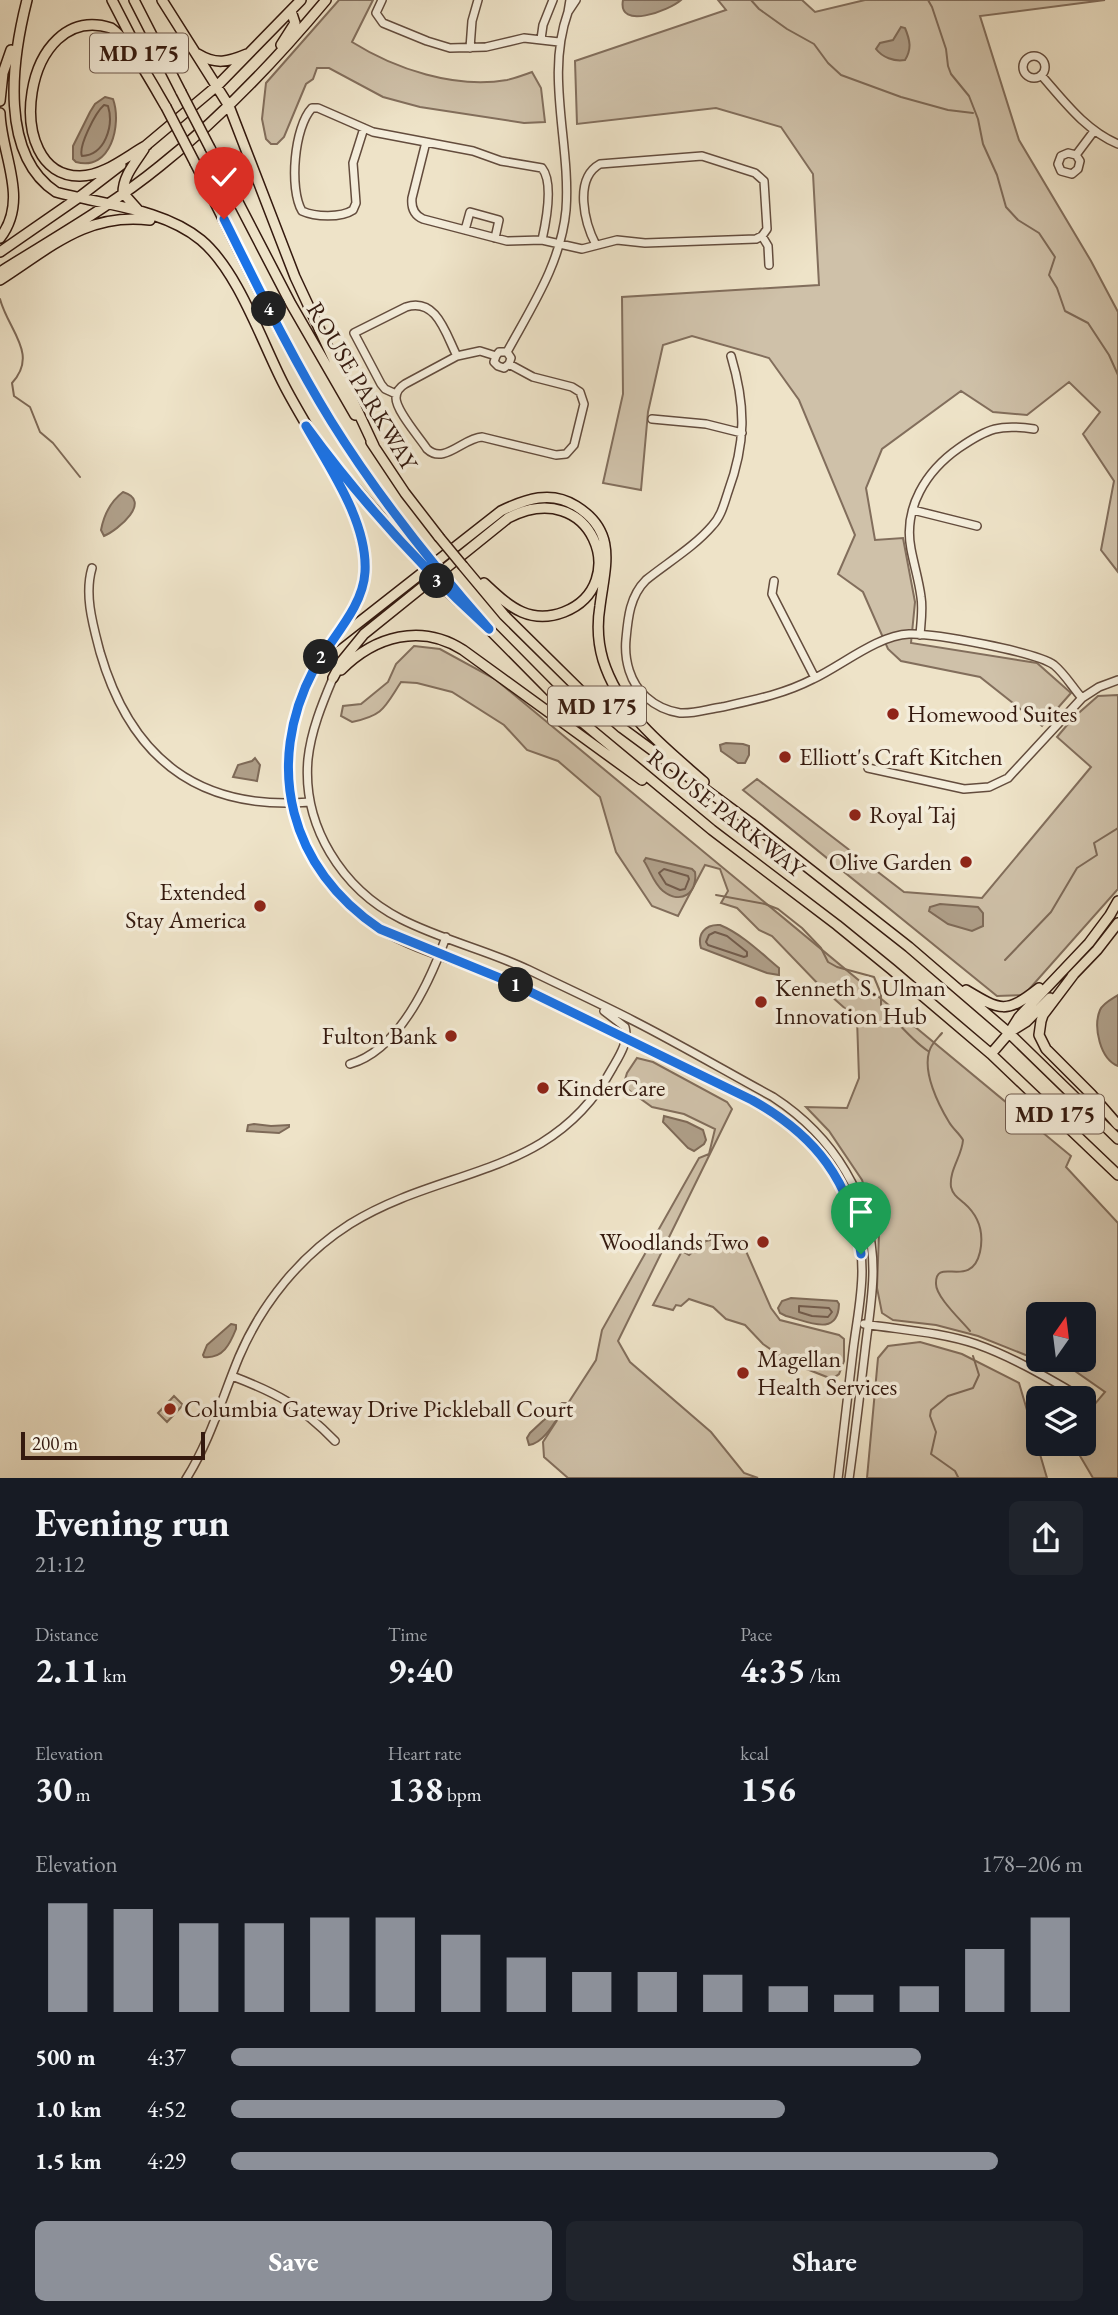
<!DOCTYPE html>
<html lang="en">
<head>
<meta charset="utf-8">
<style>
  body { margin:0; font-family:"EB Garamond",serif; background:#20242c; color:#f1f3f6; height:100vh; display:flex; flex-direction:column; font-size:26px; white-space:nowrap }
  * { box-sizing:border-box; margin:0 }
  p { font-size:23px; color:#9ea1a6 }
  .icon { flex:none; width:38px; height:38px; fill:none; stroke:currentColor; stroke-width:2; stroke-linecap:round; stroke-linejoin:round }
  .map { position:relative; height:1478px; overflow:hidden }
  .side { display:flex; flex-direction:column; background:#171b24; flex:1 }
  .side>* { flex:none }
  .needle { width:46px; rotate:14deg }
  .buttons { position:absolute; left:1026px; top:1302px; display:grid; gap:14px }
  .buttons a { display:grid; place-items:center; width:70px; height:70px; border-radius:10px; background:#171b24; box-shadow:0 7px 28px #0002; font-size:35px }
  .scale { position:absolute; left:21px; bottom:18px; width:184px; box-sizing:border-box; padding-left:7px; border:4px solid #351a0f; border-top:0; font-size:19px; line-height:24px; white-space:nowrap; color:#351a0f; -webkit-text-stroke:5px #f4eddb; paint-order:stroke }
  .pin { position:absolute; display:grid; place-items:center; width:60px; height:60px; color:#fff; margin:-72px -30px; border-radius:50% 50% 50% 0; rotate:-45deg; box-shadow:0 0 7px #0007 }
  .pin .icon { rotate:45deg }
  .km { position:absolute; width:35px; height:35px; margin:-18px; border-radius:50%; background:#222; color:#fff; font-size:19px; line-height:35px; text-align:center }
  .round { display:grid; place-items:center; flex:none; width:74px; height:74px; border-radius:10px; background:#20242c }
  .overview { display:flex; align-items:center; justify-content:space-between; height:119px; padding:0 35px }
  h1 { font-size:38px; font-weight:700; line-height:52px }
  .figures { display:grid; grid-template-columns:repeat(3,1fr); gap:10px; height:119px; padding:7px 35px }
  .figures div { display:grid; align-content:center }
  .figures b { font-size:35px; font-weight:700 }
  .figures small { font-size:19px; font-weight:400 }
  .figures p { font-size:19px }
  .chart { height:196px; padding:14px 35px }
  .chart p { display:flex; justify-content:space-between }
  .chart svg { width:100%; height:126px; margin-top:7px; stroke:#8c9099; stroke-width:6 }
  .action { display:flex; gap:14px; margin-top:auto; padding:14px 35px }
  .action a { flex:1; height:80px; border-radius:10px; background:#8c9099; color:#fff; font-size:28px; font-weight:700; line-height:80px; text-align:center }
  .action a+a { background:#20242c; color:#f1f3f6 }
  ul { padding:0 35px; list-style:none; font-size:23px }
  li { display:grid; grid-template-columns:112px 84px 1fr; align-items:center; height:52px }
  li i { height:18px; border-radius:9px; background:#8c9099 }
  .map>svg:first-child { display:block }
</style>
</head>
<body>
<div class="map">
<svg width="1118" height="1479" viewBox="0 0 1118 1479">
  <rect width="100%" height="100%" fill="#eee3c8"/>
  <filter id="stains"><feTurbulence type="fractalNoise" baseFrequency=".00286" numOctaves="4"/><feColorMatrix values="0 0 0 0 .2 0 0 0 0 .09 0 0 0 0 .02 0 0 0 .5 -.17"/></filter>
  <radialGradient id="worn" r=".72"><stop offset=".6" stop-color="#630" stop-opacity="0"/><stop offset="1" stop-color="#630" stop-opacity=".3"/></radialGradient>
  <path fill="#cfc1a9" stroke="#826e5c" stroke-width="2" d="M 339,0 L 373,0 L 352,42 C 395,69 455,89 507,80 C 515,78 524,75 532,72 L 541,88 L 545,122 L 524,123 L 420,107 L 383,97 L 329,68 L 317,68 L 313,79 L 306,84 L 284,137 L 277,144 L 271,144 L 266,139 L 262,119 L 266,83 Z
    M 718,0 L 802,0 L 815,12 L 865,0 L 1105,0 L 980,16 L 1019,140 L 1091,261 L 1118,312 L 1118,572 L 1101,550 L 1114,481 L 1083,434 L 1100,412 L 1069,382 L 1027,415 L 993,412 L 961,391 L 882,449 L 866,488 L 875,540 L 903,538 L 915,602 L 911,643 L 1037,663 L 1071,693 L 1042,726 L 980,677 L 901,661 L 888,649 L 863,592 L 838,574 L 855,535 L 799,400 L 769,358 L 692,336 L 663,345 L 648,412 L 641,490 L 603,483 L 623,394 L 622,297 L 819,285 L 813,174 L 781,127 L 716,108 L 577,124 L 575,61 L 726,10 Z
    M 414,646 L 440,649 L 495,679 L 1071,1156 L 1066,1167 L 1118,1223 L 1118,1478 L 1093,1478 L 1073,1444 L 1083,1444 L 1083,1418 L 1105,1392 L 1072,1369 L 1038,1360 L 1083,1360 L 1083,1314 L 1038,1314 L 1038,1360 L 978,1336 L 936,1325 L 893,1320 L 882,1313 L 877,1288 L 879,1233 L 862,1180 L 829,1131 L 806,1107 L 847,1108 L 859,1078 L 857,1019 L 822,988 L 772,936 L 759,930 L 737,908 L 721,903 L 728,891 L 720,869 L 705,865 L 678,916 L 652,906 L 616,852 L 600,797 L 558,761 L 527,750 L 504,725 L 452,692 L 417,683 L 401,682 C 384,708 384,715 352,722 L 341,716 L 343,706 L 361,704 L 388,682 L 396,664 Z
    M 1118,695 L 1118,889 L 1024,995 L 997,996 L 743,790 L 757,779 L 904,892 L 982,898 L 1091,767 L 1057,737 L 1073,718 L 1098,696 Z
    M 637,1058 L 653,1062 L 727,1102 L 732,1109 L 618,1341 L 630,1362 L 711,1432 L 744,1473 L 758,1478 L 568,1478 L 544,1457 L 543,1442 L 596,1360 L 602,1330 L 699,1158 L 709,1154 L 715,1129 L 684,1114 L 652,1107 L 623,1086 L 627,1073 Z
    M 724,1237 L 737,1243 L 746,1251 L 771,1308 L 780,1320 L 839,1335 L 844,1339 L 844,1361 L 839,1374 L 832,1379 L 789,1362 L 763,1344 L 745,1325 L 726,1319 L 713,1307 L 689,1299 L 681,1306 L 676,1305 L 673,1310 L 653,1305 L 682,1251 L 689,1255 L 706,1241 Z
    M 920,1342 L 962,1354 L 1019,1383 L 1047,1478 L 867,1478 L 878,1358 L 888,1346 Z
    M 174,1396 L 183,1405 L 167,1422 L 158,1413 Z"/>
  <path fill="#af9f89" stroke="#7e6a58" stroke-width="2" d="M 623,0 L 681,0 C 670,10 617,31 623,0 Z
    M 901,27 L 905,28 C 910,40 912,49 905,60 C 894,62 882,57 876,49 L 880,43 L 893,40 Z
    M 105,97 L 113,99 C 122,124 111,172 76,162 L 73,159 L 73,146 L 90,112 L 95,104 Z
    M 123,492 C 153,501 118,530 104,536 L 101,530 C 104,514 110,502 123,492 Z
    M 726,743 L 743,744 L 749,746 L 749,755 L 745,763 L 738,763 L 721,751 L 720,745 Z
    M 255,758 L 260,765 L 257,781 L 233,777 L 238,765 L 252,761 Z
    M 646,858 L 692,869 L 695,872 C 698,893 681,905 663,891 C 654,884 650,870 644,861 Z
    M 940,904 L 978,907 L 983,913 L 983,926 L 972,931 L 948,924 L 929,911 L 930,907 Z
    M 720,925 C 742,934 761,953 779,968 L 779,975 L 767,973 L 701,948 C 697,934 705,924 720,925 Z
    M 1118,995 L 1118,1066 C 1100,1059 1093,1027 1100,1010 C 1103,1003 1112,999 1118,995 Z
    M 664,1116 L 687,1122 L 703,1130 L 706,1140 L 704,1144 L 694,1151 L 688,1148 L 663,1122 Z
    M 254,1124 L 271,1126 L 289,1125 L 289,1127 L 279,1133 L 247,1131 L 248,1125 Z
    M 791,1298 L 837,1301 L 839,1304 C 838,1338 807,1321 786,1316 L 780,1313 L 778,1308 L 782,1301 Z
    M 231,1324 L 236,1325 L 236,1329 C 230,1344 223,1359 204,1357 L 203,1355 L 207,1345 Z
    M 562,1403 L 566,1403 L 565,1406 C 557,1418 545,1443 529,1445 L 527,1438 L 530,1433 Z"/>
  <g fill="none" stroke-linecap="round" stroke-linejoin="round">
    <path stroke="#725c4c" stroke-width="2" d="M 104,105 L 108,106 C 114,126 105,155 82,156 C 78,147 95,113 104,105 Z
      M 664,869 L 688,876 L 689,879 L 685,889 L 680,890 L 666,884 L 659,873 Z
      M 715,932 L 727,936 L 747,952 L 747,956 L 744,957 L 708,945 L 706,942 L 709,935 Z
      M 799,1306 L 829,1308 L 832,1312 L 828,1317 L 812,1316 L 799,1312 Z"/>
    <path stroke="#7e6a58" stroke-width="2" d="M 751,0 L 759,9 L 787,29 L 814,44 L 828,63 L 841,75 L 901,97 L 948,110 L 973,113
      M 928,0 L 932,7 L 946,49 L 948,66 L 951,74 L 969,96 L 978,119 L 983,144 L 997,175 L 1006,207 L 1018,220 L 1039,233 L 1055,257 L 1049,275 L 1057,288 L 1065,311 L 1088,323 L 1109,355 L 1118,375
      M 0,299 C 8,330 39,354 12,383 L 14,396 L 30,407 L 40,432 L 53,443 L 80,477
      M 716,895 L 765,904 L 778,909 L 802,928 L 821,948 L 828,962 L 837,967 L 874,977 L 881,994 L 881,1005 C 897,1021 910,1039 928,1051
      M 1005,960 L 1051,912 L 1077,868 L 1097,855 L 1094,843 L 1118,828
      M 942,1033 C 937,1039 931,1044 929,1052 C 923,1073 938,1104 949,1122 C 953,1129 959,1133 963,1140 C 962,1156 949,1170 951,1187 C 953,1195 958,1198 964,1203 C 979,1216 984,1233 980,1252 C 971,1291 935,1255 936,1284 C 936,1297 961,1320 970,1331
      M 959,1479 L 955,1471 L 931,1454 L 936,1432 L 930,1416 L 931,1410 L 948,1396 L 973,1388 L 979,1375 L 973,1356"/>
    <defs>
      <path id="minor" d="M 382,0 L 376,13 L 383,23 L 427,41 L 450,48 L 486,47 L 524,38 L 559,42
        M 570,0 L 568,12 L 576,0
        M 541,39 L 543,25 L 553,0
        M 470,48 L 472,21 L 478,0
        M1023 67a11 11 0 1 1 22 0a11 11 0 1 1-22 0Z
        M 1041,75 C 1064,101 1085,130 1118,144
        M 364,128 L 353,163 L 356,203 L 353,210 C 341,218 315,217 302,211 C 289,189 294,127 312,108 L 318,108 L 373,132 L 473,151 L 501,161 L 542,168 C 554,183 546,222 542,240
        M 426,142 L 412,198 C 411,208 414,215 423,219 L 507,241 L 542,240 L 582,249 L 617,240 L 645,243 L 756,239 L 762,236 L 767,229 L 764,181 L 755,173 L 702,156 L 600,164 C 573,179 585,224 596,245
        M 1076,155 L 1068,153 L 1061,156 L 1058,164 L 1061,171 L 1072,174 L 1078,169 L 1080,161 L 1076,155 L 1094,131
        M 465,230 L 470,212 L 499,220 L 495,238
        M 762,236 L 768,246 L 769,265
        M 480,351 L 496,356 L 499,352 L 507,352 L 511,358 L 509,364 L 533,377 L 572,387 L 580,392 L 584,404 L 574,445 L 566,454 L 556,455 L 482,437 C 463,438 444,465 427,449 C 420,438 396,411 396,398 C 396,391 400,387 405,384 L 457,356 Z
        M 507,352 C 532,306 561,263 566,210 C 571,144 545,76 568,12
        M 496,356 L 494,362 L 498,366 L 504,368 L 509,364
        M 731,356 C 746,406 746,443 728,492 C 724,504 721,517 712,526 C 694,547 667,563 646,580 C 630,596 628,617 626,639 C 624,660 630,683 646,697 C 656,706 667,711 680,713 C 694,714 708,709 722,707 C 754,700 784,694 813,679 C 841,666 878,635 909,634 C 933,633 1037,652 1054,665 C 1065,674 1073,688 1082,698
        M 396,394 L 385,389 L 381,384 L 354,333 L 406,307 C 437,297 446,335 457,356
        M 652,419 L 706,424 L 742,433
        M 913,510 L 977,526
        M 92,568 C 84,595 93,625 100,652 C 131,759 199,811 310,802
        M 774,581 L 772,594 L 775,600 L 815,678
        M 920,635 C 921,622 923,609 921,597 C 919,581 914,565 911,549 C 903,508 926,471 959,448 C 988,428 1000,424 1034,429
        M 322,656 C 305,684 293,713 289,745 C 280,818 318,893 381,930 C 421,953 468,963 509,982 C 554,1002 598,1026 643,1048 C 684,1068 727,1086 767,1108 C 825,1144 862,1203 862,1271 C 862,1298 856,1325 853,1351 C 848,1394 843,1436 838,1479
        M 333,678 C 322,704 311,731 308,759 C 302,826 342,889 401,919 C 442,940 487,950 529,970 C 564,987 599,1003 634,1021 C 681,1045 727,1072 773,1097 C 833,1136 873,1198 873,1271 C 873,1297 868,1324 865,1351 C 860,1393 855,1436 849,1479
        M 868,768 L 964,789 L 989,787 L 1008,778 L 1082,698 L 1099,687 L 1118,680
        M 350,1064 C 399,1050 430,981 446,937
        M 864,1324 C 902,1330 940,1332 976,1344 C 1010,1356 1041,1374 1072,1392
        M 232,1376 C 277,1393 301,1406 335,1441
        M 186,1479 C 210,1441 222,1398 239,1357 C 262,1303 301,1255 350,1224 C 445,1165 552,1179 613,1067 C 620,1055 629,1041 625,1027 L 604,1011"/>
      <path id="major" d="M 27,0 C 11,63 0,155 56,192 C 103,205 162,208 201,240 C 238,271 261,340 283,383 C 309,435 368,513 365,572 C 363,605 338,629 322,656
        M 112,0 L 144,62
        M 134,0 L 181,92
        M 162,0 L 229,106 L 295,277 L 374,446
        M 281,45 L 295,23 L 291,11
        M 198,54 C 216,65 228,62 247,54
        M 0,101 L 3,73 L 11,50
        M 0,113 C 1,155 30,199 0,238
        M 147,145 C 127,156 104,176 80,176 C 0,177 22,0 111,28 C 129,40 154,87 166,107
        M 143,148 L 218,85 L 301,0
        M 210,148 L 291,304 L 355,415
        M 195,163 C 239,249 280,339 331,421 C 359,466 391,509 423,551
        M 139,211 L 123,193 C 123,176 135,163 144,149
        M 0,252 L 78,198 L 121,165
        M 0,272 C 54,238 111,206 160,166 C 222,117 276,60 326,0
        M 0,280 C 50,248 87,212 150,220
        M 371,442 L 405,493 L 439,537
        M 332,461 L 416,558
        M 463,566 L 504,615 L 589,699 L 622,728 L 751,823 L 909,947 L 1009,1033 L 1118,1139
        M 447,580 L 489,629 L 576,717 L 712,830 L 837,925 L 891,969 L 991,1054 L 1118,1175
        M 441,585 L 459,602
        M 334,642 L 501,511 C 526,499 551,490 576,506 C 618,532 605,566 600,606 C 597,624 598,643 603,660 C 620,714 663,746 704,782
        M 341,670 C 375,636 421,623 463,650 L 642,780
        M 333,678 L 342,661 L 364,634 L 508,518 C 592,475 633,585 564,612 C 551,617 536,618 522,612 C 508,606 496,594 484,583
        M 1074,974 L 1043,1015 L 1041,1021 L 1039,1035 L 1046,1049 L 1091,1094 L 1118,1125
        M 1072,976 L 1097,950 L 1118,923
        M 966,990 C 1001,1011 1006,1014 1039,988
        M 1010,1032 L 1026,1022 L 1050,998
        M 991,1054 L 1009,1033 L 1019,1017 L 1089,943 L 1110,915 L 1118,901"/>
    </defs>
    <use href="#minor" stroke="#634c3d" stroke-width="10"/>
    <use href="#major" stroke="#351a0f" stroke-width="12"/>
    <use href="#minor" stroke="#f4eddb" stroke-width="7"/>
    <use href="#major" stroke="#eee3c8" stroke-width="9"/>
    <defs>
      <path id="major-bridge" d="M 181,92 L 210,148
        M 166,107 L 195,163
        M 439,537 L 463,566
        M 423,551 L 447,580
        M 416,558 L 441,585"/>
    </defs>
    <use href="#major-bridge" stroke="#351a0f" stroke-width="12" stroke-linecap="butt"/>
    <use href="#major-bridge" stroke="#eee3c8" stroke-width="9"/>
  </g>
  <g fill="none" stroke-linecap="round" stroke-linejoin="round">
    <defs>
      <path id="route" d="M 224,219 C 258,287 291,356 331,421 C 377,495 431,563 489,629 C 421,567 360,500 306,426 C 329,467 368,522 365,572 C 363,608 331,638 314,669 C 263,766 290,869 380,929 L 510,982 L 752,1100 C 815,1135 852,1182 861,1254"/>
    </defs>
    <use href="#route" stroke="#fff" stroke-width="14"/>
    <use href="#route" stroke="#1a73e8" stroke-width="9"/>
  </g>
  <g fill="#8f2418" stroke="#f4eddb" stroke-width="2.5">
    <circle cx="893" cy="714" r="7"/>
    <circle cx="785" cy="757" r="7"/>
    <circle cx="855" cy="815" r="7"/>
    <circle cx="966" cy="862" r="7"/>
    <circle cx="260" cy="906" r="7"/>
    <circle cx="761" cy="1002" r="7"/>
    <circle cx="451" cy="1036" r="7"/>
    <circle cx="543" cy="1088" r="7"/>
    <circle cx="763" cy="1242" r="7"/>
    <circle cx="743" cy="1373" r="7"/>
    <circle cx="170" cy="1409" r="7"/>
  </g>
  <g text-anchor="middle" stroke-width="7" stroke-linejoin="round" paint-order="stroke">
    <g fill="#f4eddb" stroke="#6e594c" stroke-width="2">
      <rect x="90" y="33.5" width="98" height="39" rx="5"/>
      <rect x="548" y="686.5" width="98" height="39" rx="5"/>
      <rect x="1006" y="1094.5" width="98" height="39" rx="5"/>
    </g>
    <g font-size="23" font-weight="bold" fill="#351a0f">
      <text x="139" y="61">MD 175</text>
      <text x="597" y="714">MD 175</text>
      <text x="1055" y="1122">MD 175</text>
    </g>
    <g font-size="24" fill="#351a0f" stroke="#f4eddb">
      <text transform="translate(362 386) rotate(59)" y="8">ROUSE PARKWAY</text>
      <text transform="translate(726 813) rotate(38)" y="8">ROUSE PARKWAY</text>
    </g>
    <g font-size="24" fill="#351a0f" stroke="#f4eddb" text-anchor="start">
      <text x="907" y="722">Homewood Suites</text>
      <text x="799" y="765">Elliott's Craft Kitchen</text>
      <text x="869" y="823">Royal Taj</text>
      <text x="952" y="870" text-anchor="end">Olive Garden</text>
      <text x="246" y="900" text-anchor="end">Extended<tspan x="246" dy="28">Stay America</tspan></text>
      <text x="775" y="996">Kenneth S. Ulman<tspan x="775" dy="28">Innovation Hub</tspan></text>
      <text x="437" y="1044" text-anchor="end">Fulton Bank</text>
      <text x="557" y="1096">KinderCare</text>
      <text x="749" y="1250" text-anchor="end">Woodlands Two</text>
      <text x="757" y="1367">Magellan<tspan x="757" dy="28">Health Services</tspan></text>
      <text x="184" y="1417">Columbia Gateway Drive Pickleball Court</text>
    </g>
  </g>
  <rect width="100%" height="100%" filter="url(#stains)"/>
  <rect width="100%" height="100%" fill="url(#worn)"/>
</svg>
<div class="buttons">
<a><svg class="needle" viewBox="-14 -14 28 28"><path d="M0-13l5 13h-10z" fill="#e53935"/><path d="M0 13l5-13h-10z" fill="#9ea1a6"/></svg></a>
<a><svg class="icon" aria-label="layers" viewBox="0 0 24 24"><path d="M12 4l9 5-9 5-9-5zM3 14l9 5 9-5"/></svg></a>
</div>
<div class="scale">200 m</div>
<div class="pin" style="left:861px;top:1254px;background:#1e9e55"><svg class="icon" aria-label="arrive" viewBox="0 0 24 24"><path d="M6 21V4h12l-3 4 3 4H6"/></svg></div>
<div class="pin" style="left:224px;top:219px;background:#d93025"><svg class="icon" aria-label="check" viewBox="0 0 24 24"><path d="M5 12l5 5 9-10"/></svg></div>
<b class="km" style="left:516px;top:985px">1</b>
<b class="km" style="left:321px;top:657px">2</b>
<b class="km" style="left:437px;top:581px">3</b>
<b class="km" style="left:269px;top:309px">4</b>
</div>
<section class="side">
<div class="overview"><div><h1>Evening run</h1><p>21:12</p></div><a class="round"><svg class="icon" aria-label="share" viewBox="0 0 24 24"><path d="M12 15V3M7 8l5-5 5 5M5 13v7h14v-7"/></svg></a></div>
<div class="figures">
<div><p>Distance</p><b>2.11<small> km</small></b></div>
<div><p>Time</p><b>9:40</b></div>
<div><p>Pace</p><b>4:35<small> /km</small></b></div>
</div>
<div class="figures">
<div><p>Elevation</p><b>30<small> m</small></b></div>
<div><p>Heart rate</p><b>138<small> bpm</small></b></div>
<div><p>kcal</p><b>156</b></div>
</div>
<div class="chart"><p><span>Elevation</span>178–206 m</p>
<svg viewBox="0 0 160 44" preserveAspectRatio="none"><path d="M5 44V6M15 44V8M25 44V13M35 44V13M45 44V11M55 44V11M65 44V17M75 44V25M85 44V30M95 44V30M105 44V31M115 44V35M125 44V38M135 44V35M145 44V22M155 44V11"/></svg>
</div>
<ul>
<li><b>500 m</b>4:37<i style="width:81%"></i></li>
<li><b>1.0 km</b>4:52<i style="width:65%"></i></li>
<li><b>1.5 km</b>4:29<i style="width:90%"></i></li>
</ul>
<div class="action"><a>Save</a><a>Share</a></div>
</section>
</body>
</html>
